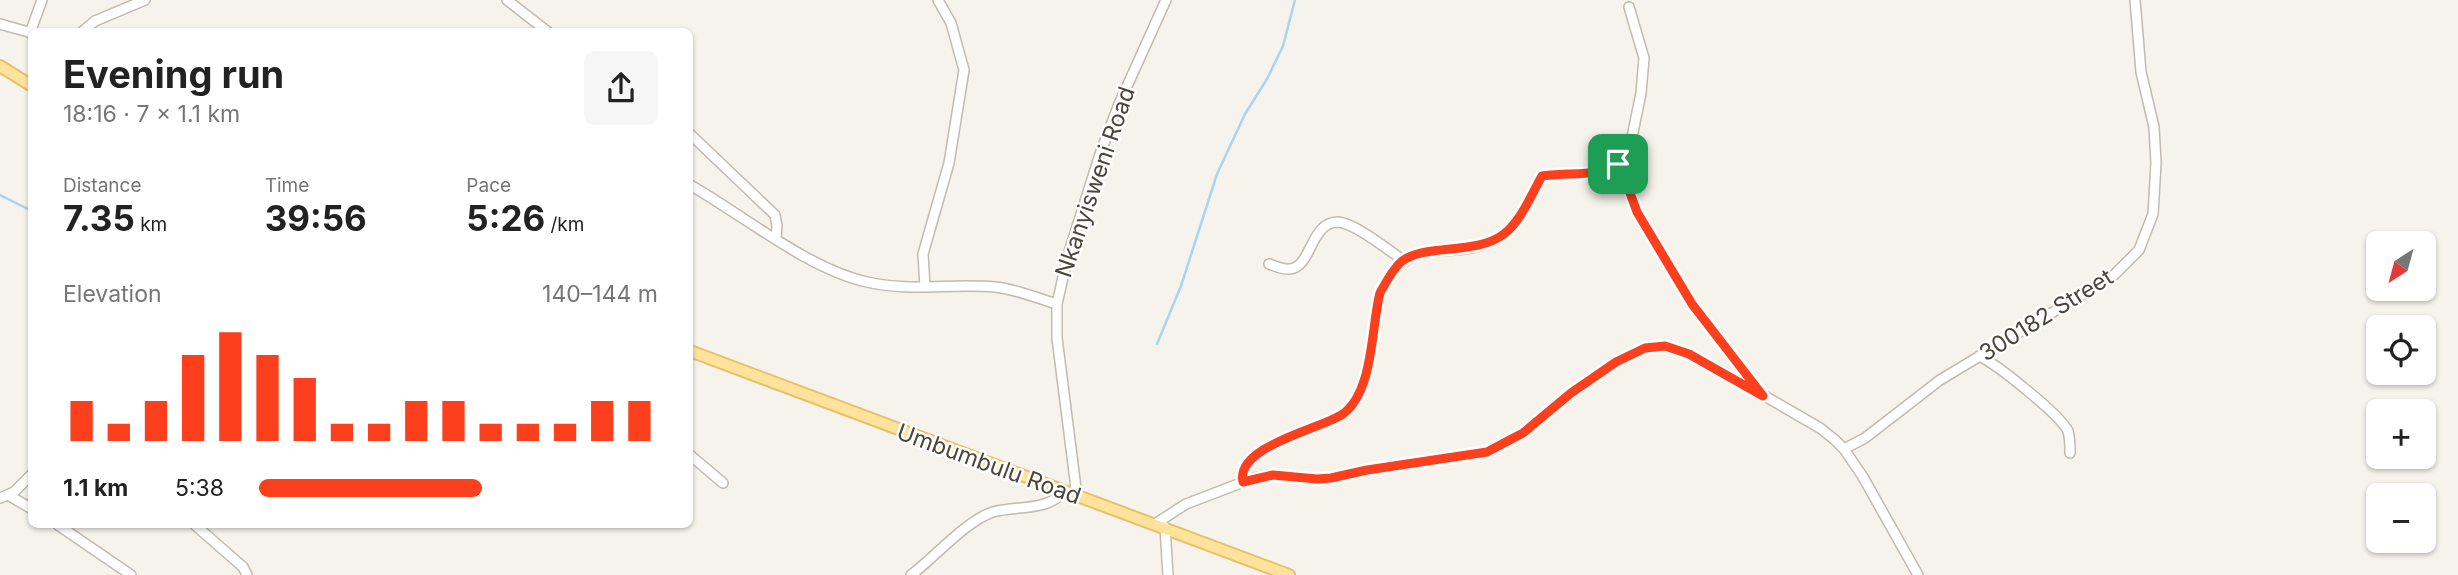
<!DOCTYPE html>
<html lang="en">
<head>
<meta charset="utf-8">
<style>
  body { margin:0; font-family:Inter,sans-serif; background:#f6f6f6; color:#222; height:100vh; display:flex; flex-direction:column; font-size:26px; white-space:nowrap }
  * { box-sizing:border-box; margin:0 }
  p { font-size:23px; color:#767676 }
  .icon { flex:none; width:38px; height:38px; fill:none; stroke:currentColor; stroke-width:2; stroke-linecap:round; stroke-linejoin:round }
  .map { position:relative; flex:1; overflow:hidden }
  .side { position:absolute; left:28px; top:28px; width:665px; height:500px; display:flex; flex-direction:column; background:#fff; border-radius:10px; box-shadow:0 2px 5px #0004 }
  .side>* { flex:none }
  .needle { width:46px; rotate:216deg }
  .buttons { position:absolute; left:2366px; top:231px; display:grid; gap:14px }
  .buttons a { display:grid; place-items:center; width:70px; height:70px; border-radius:10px; background:#fff; box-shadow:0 2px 5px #0004; font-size:35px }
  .pin { position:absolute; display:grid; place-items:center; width:60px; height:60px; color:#fff; margin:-30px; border-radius:14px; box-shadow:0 4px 10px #0006 }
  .round { display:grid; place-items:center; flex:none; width:74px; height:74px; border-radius:10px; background:#f6f6f6 }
  .summary { display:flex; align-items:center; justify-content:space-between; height:119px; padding:0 35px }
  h1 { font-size:38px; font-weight:700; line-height:52px }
  .stats { display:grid; grid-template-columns:repeat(3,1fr); gap:10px; height:119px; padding:7px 35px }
  .stats div { display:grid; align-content:center }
  .stats b { font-size:35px; font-weight:700 }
  .stats small { font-size:19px; font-weight:400 }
  .stats p { font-size:19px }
  .chart { height:196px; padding:14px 35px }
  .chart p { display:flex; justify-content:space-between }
  .chart svg { width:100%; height:126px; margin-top:7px; stroke:#fc3f1d; stroke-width:6 }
  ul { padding:0 35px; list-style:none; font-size:23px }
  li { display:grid; grid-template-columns:112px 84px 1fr; align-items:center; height:52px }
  li i { height:18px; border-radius:9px; background:#fc3f1d }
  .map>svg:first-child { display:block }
</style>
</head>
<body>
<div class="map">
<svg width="2458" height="575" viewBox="0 0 2458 575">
  <rect width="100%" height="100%" fill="#f6f3ec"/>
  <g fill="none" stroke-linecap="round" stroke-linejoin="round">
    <path stroke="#a9d4f2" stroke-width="2.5" d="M 0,195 L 32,211
      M 1157,344 L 1181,286 L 1217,174 L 1245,114 L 1267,79 L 1283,46 L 1295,0"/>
    <defs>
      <path id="minor" d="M 507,0 L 548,32
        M 1629,7 L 1644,58 L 1641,93 L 1628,157 L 1626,182 L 1629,193 L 1637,212 L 1692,304 L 1762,394
        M 0,24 L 32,33
        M 82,32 L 95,21 L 145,0
        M 30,33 L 42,0
        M 690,134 L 775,215 L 777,226 L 776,238
        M 690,185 C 743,215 808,269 867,282 C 909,292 952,283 995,287 C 1016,289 1036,298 1057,304
        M 1269,264 C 1275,266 1283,270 1290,269 C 1312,267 1310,222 1338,222 C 1355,223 1388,250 1403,260
        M 925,287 L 923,254 L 949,163 L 964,70 L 951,23 L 938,0
        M 1979,356 C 1997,364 2060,415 2068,431 C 2070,438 2070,446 2070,453
        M 1844,449 L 1865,438 L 1940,380 L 2113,276 L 2139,250 L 2153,214 L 2156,163 L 2154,127 L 2141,72 L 2135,0
        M 690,455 L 723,483
        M 1243,482 C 1234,447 1322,429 1343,414 C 1374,392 1371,327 1380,293 C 1412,225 1457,269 1504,234 C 1521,221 1531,195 1542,176 C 1579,170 1594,180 1628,157
        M 8,495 L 32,509
        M 1077,496 L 1057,338 L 1057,304 L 1068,255 L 1100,154 L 1119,104 L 1166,0
        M 0,498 L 14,492 L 32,474
        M 1155,524 L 1186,504 L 1254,478 L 1273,475 L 1317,479 L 1331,478 L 1367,470 L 1487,452 L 1523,433 L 1571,393 L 1616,362 L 1645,348 L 1665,346 L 1689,354 L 1723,372 L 1820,428 L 1835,440 L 1844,449 L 1863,477 L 1918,575
        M 58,525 L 131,575
        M 195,525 L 243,567 L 247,575
        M 1165,527 L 1168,575
        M 911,575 C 934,558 967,520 993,512 C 1019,505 1044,512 1064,492"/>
      <path id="major" d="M 0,66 L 32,86
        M 690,351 L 1289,575"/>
    </defs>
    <use href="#minor" stroke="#c2bbae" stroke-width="12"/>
    <use href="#major" stroke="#e6c16a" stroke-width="14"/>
    <use href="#minor" stroke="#fff" stroke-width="9"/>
    <use href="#major" stroke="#ffe39c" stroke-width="10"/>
  </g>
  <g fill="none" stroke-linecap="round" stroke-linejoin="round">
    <defs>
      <path id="route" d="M 1628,157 L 1626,182 L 1637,212 L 1692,304 L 1763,396 L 1689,354 L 1665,346 L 1645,348 L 1616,362 L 1571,393 L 1523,433 L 1487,452 L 1367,470 L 1331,478 L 1317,479 L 1273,475 L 1243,482 C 1235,446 1321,429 1343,414 C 1374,391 1371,327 1380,293 C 1386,282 1392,270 1401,262 C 1423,243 1475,256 1504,234 C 1521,221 1531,195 1542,176 C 1579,171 1594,180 1628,157 Z"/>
    </defs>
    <use href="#route" stroke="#fff" stroke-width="14"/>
    <use href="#route" stroke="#fc3f1d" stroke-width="9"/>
  </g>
  <g text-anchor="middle" stroke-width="5" stroke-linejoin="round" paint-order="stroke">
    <g font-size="23" fill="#4b4439" stroke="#fff">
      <text transform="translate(1095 182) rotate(-71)" y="8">Nkanyisweni Road</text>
      <text transform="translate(2046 315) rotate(-32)" y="8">300182 Street</text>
      <text transform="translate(989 464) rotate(20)" y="8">Umbumbulu Road</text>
    </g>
  </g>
</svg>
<div class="buttons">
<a><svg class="needle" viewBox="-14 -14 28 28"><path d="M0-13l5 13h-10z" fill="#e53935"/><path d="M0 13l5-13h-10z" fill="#767676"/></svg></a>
<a><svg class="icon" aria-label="locate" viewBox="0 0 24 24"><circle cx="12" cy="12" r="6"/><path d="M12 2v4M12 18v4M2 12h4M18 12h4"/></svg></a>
<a>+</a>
<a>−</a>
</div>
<div class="pin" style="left:1618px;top:164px;background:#1e9e55"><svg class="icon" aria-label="arrive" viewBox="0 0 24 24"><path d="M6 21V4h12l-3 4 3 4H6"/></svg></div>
<section class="side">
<div class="summary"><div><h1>Evening run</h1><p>18:16 · 7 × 1.1 km</p></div><a class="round"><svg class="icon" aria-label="share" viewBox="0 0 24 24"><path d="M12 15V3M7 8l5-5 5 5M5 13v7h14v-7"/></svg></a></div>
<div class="stats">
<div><p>Distance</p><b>7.35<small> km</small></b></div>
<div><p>Time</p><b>39:56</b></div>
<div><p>Pace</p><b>5:26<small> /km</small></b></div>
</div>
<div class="chart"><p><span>Elevation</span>140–144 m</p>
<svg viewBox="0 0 160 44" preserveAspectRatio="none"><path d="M5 44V30M15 44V38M25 44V30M35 44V14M45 44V6M55 44V14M65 44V22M75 44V38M85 44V38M95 44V30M105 44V30M115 44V38M125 44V38M135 44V38M145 44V30M155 44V30"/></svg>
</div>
<ul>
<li><b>1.1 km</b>5:38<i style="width:56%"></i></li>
</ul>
</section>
</div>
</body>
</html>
